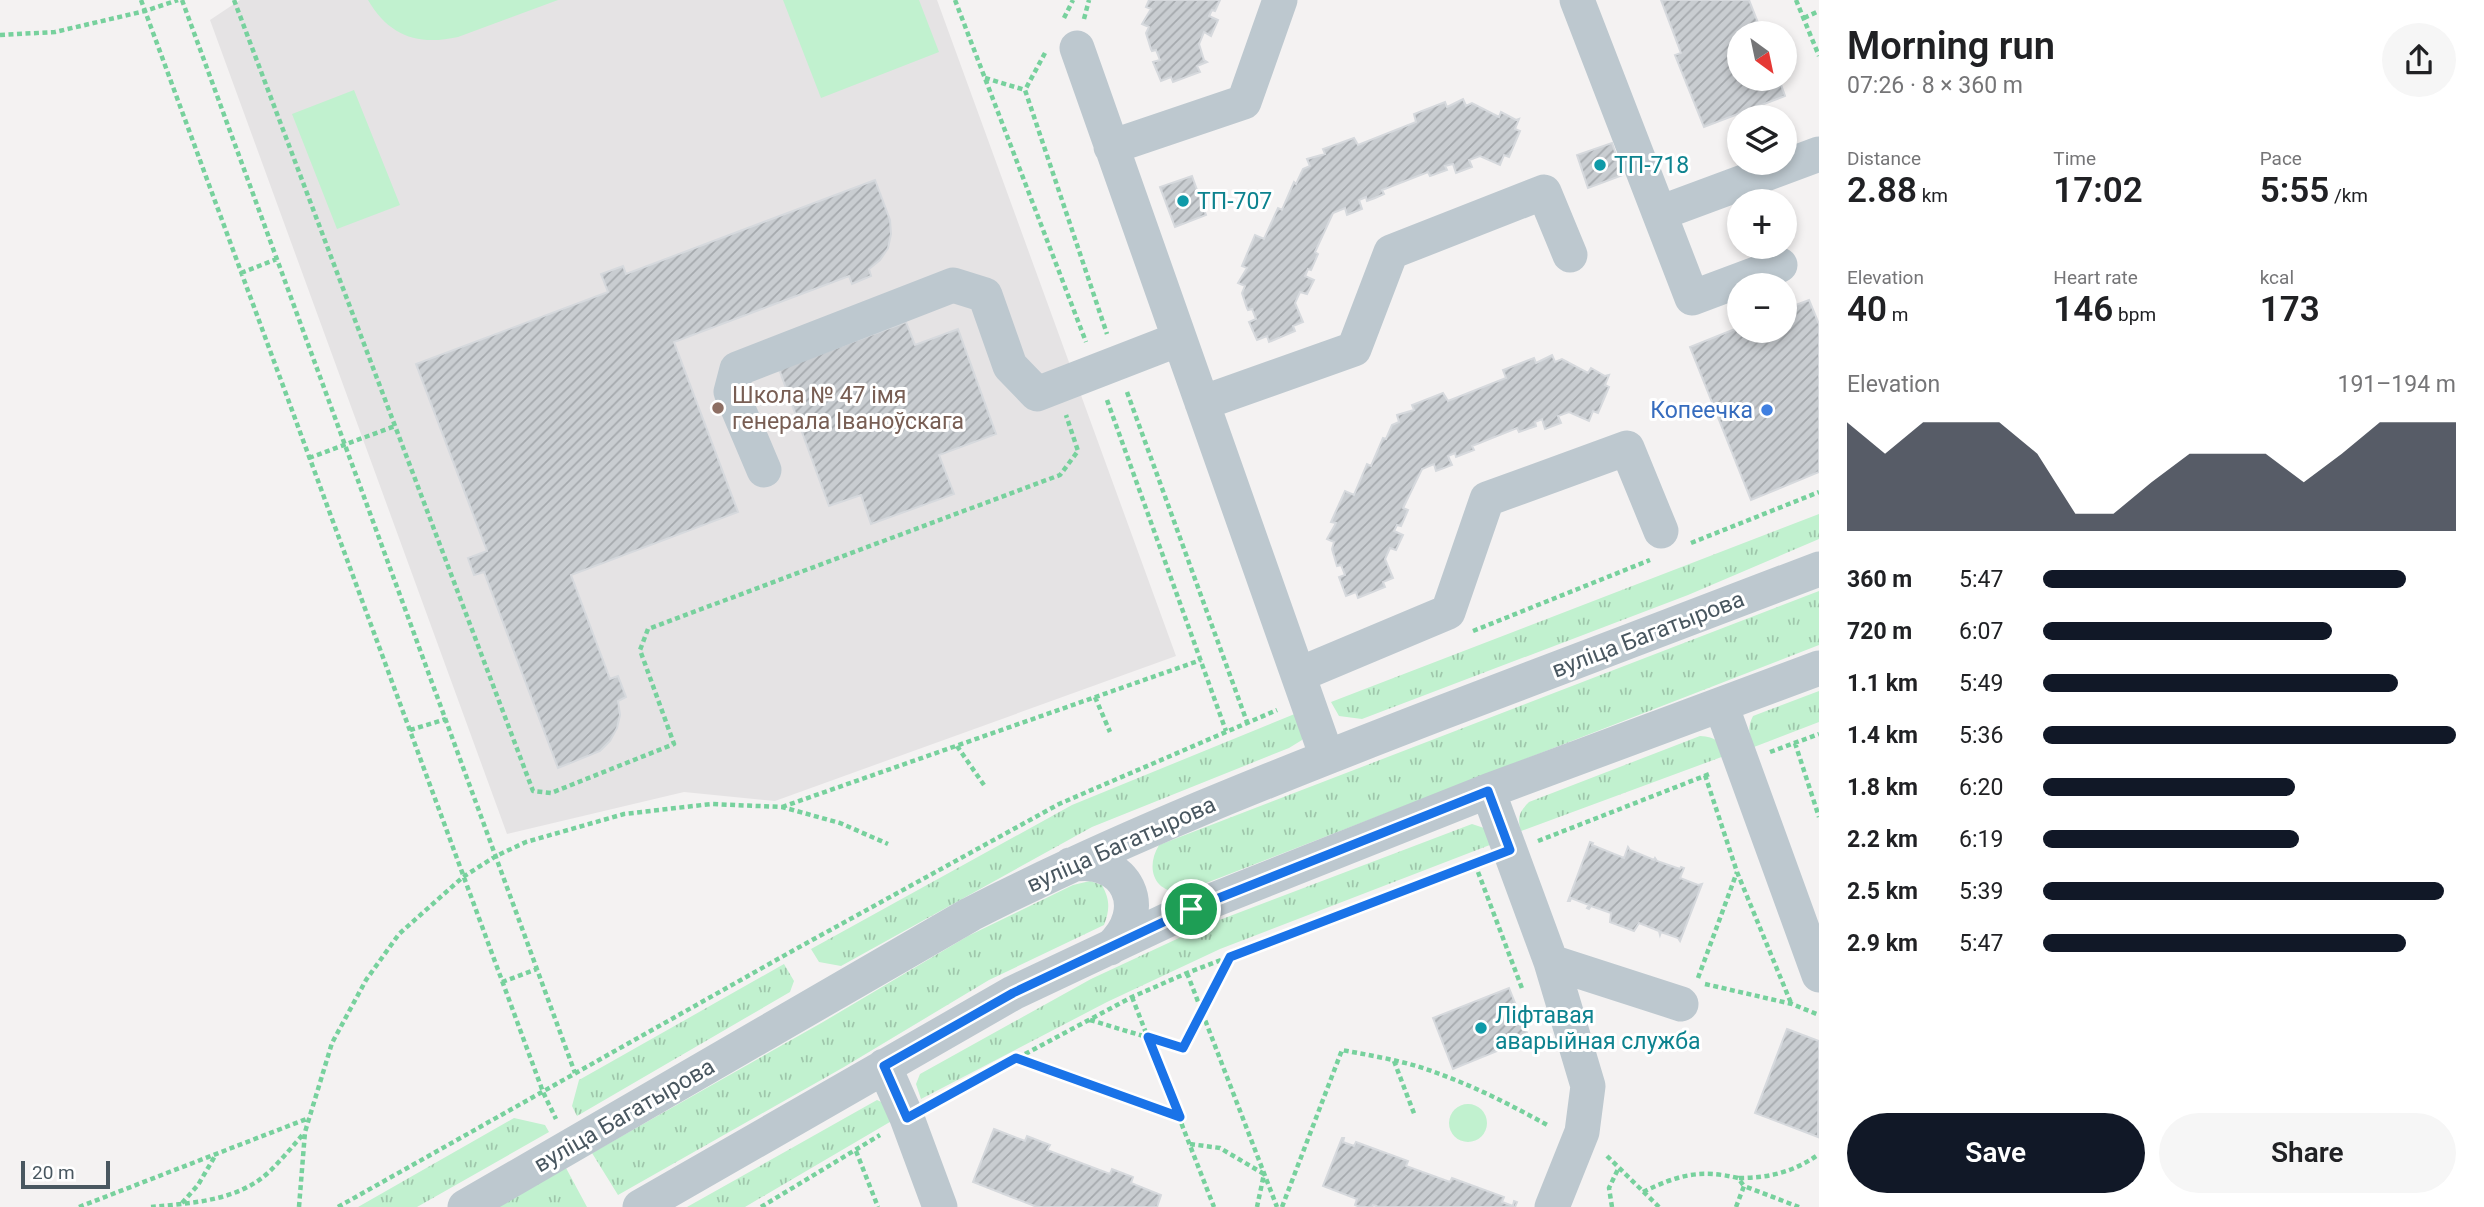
<!DOCTYPE html>
<html lang="en">
<head>
<meta charset="utf-8">
<style>
  body { margin:0; font-family:Roboto,sans-serif; background:#f6f6f6; color:#202124; height:100vh; display:flex; flex-direction:column; font-size:26px; white-space:nowrap }
  * { box-sizing:border-box; margin:0 }
  p { font-size:23px; color:#757577 }
  .icon { flex:none; width:38px; height:38px; fill:none; stroke:currentColor; stroke-width:2; stroke-linecap:round; stroke-linejoin:round }
  .map { position:relative; flex:1; overflow:hidden }
  .panel { display:flex; flex-direction:column; background:#fff; width:665px }
  .panel>* { flex:none }
  .needle { width:46px; rotate:147deg }
  .fabs { position:absolute; left:1727px; top:21px; display:grid; gap:14px }
  .fabs a { display:grid; place-items:center; width:70px; height:70px; border-radius:50%; background:#fff; box-shadow:0 4px 10px #0003; font-size:35px }
  .scale { position:absolute; left:21px; bottom:18px; width:89px; box-sizing:border-box; padding-left:7px; border:4px solid #495760; border-top:0; font-size:19px; line-height:24px; white-space:nowrap; color:#495760; -webkit-text-stroke:5px #fff; paint-order:stroke }
  .pin { position:absolute; display:grid; place-items:center; width:60px; height:60px; color:#fff; margin:-30px; border:4px solid #fff; border-radius:50%; box-shadow:0 2px 7px #0007 }
  .round { display:grid; place-items:center; flex:none; width:74px; height:74px; border-radius:37px; background:#f6f6f6 }
  .overview { display:flex; align-items:center; justify-content:space-between; height:119px; padding:0 28px }
  h1 { font-size:38px; font-weight:600; line-height:52px }
  .figures { display:grid; grid-template-columns:repeat(3,1fr); gap:10px; height:119px; padding:7px 28px }
  .figures div { display:grid; align-content:center }
  .figures b { font-size:35px; font-weight:600 }
  .figures small { font-size:19px; font-weight:400 }
  .figures p { font-size:19px }
  .chart { height:196px; padding:14px 28px }
  .chart p { display:flex; justify-content:space-between }
  .chart svg { width:100%; height:126px; margin-top:7px; fill:#111827; opacity:.7 }
  .primary-button { display:flex; gap:14px; margin-top:auto; padding:14px 28px }
  .primary-button a { flex:1; height:80px; border-radius:42px; background:#111827; color:#fff; font-size:28px; font-weight:600; line-height:80px; text-align:center }
  .primary-button a+a { background:#f6f6f6; color:#202124 }
  ul { padding:0 28px; list-style:none; font-size:23px }
  li { display:grid; grid-template-columns:112px 84px 1fr; align-items:center; height:52px }
  li i { height:18px; border-radius:9px; background:#111827 }
  main { display:flex; flex:1; min-height:0 }
  .map>svg:first-child { display:block }
</style>
</head>
<body>
<main>
<div class="map">
<svg width="1819" height="1207" viewBox="0 0 1819 1207">
  <defs>
    <pattern id="grass-tufts" width="24" height="20" patternUnits="userSpaceOnUse" patternTransform="scale(1.75)"><rect width="24" height="20" fill="#c1f1cf"/><path d="M3 7l-1-3M5 7V3M7 7l1-3M15 17l-1-3M17 17v-4M19 17l1-3" fill="none" stroke="#9fc6ab"/></pattern>
    <pattern id="building-hatch" width="6" height="6" patternUnits="userSpaceOnUse" patternTransform="scale(1.75)"><rect width="6" height="6" fill="#c9cdd1"/><path d="M-1 1l2-2M0 6l6-6M5 7l2-2" fill="none" stroke="#a5a9ad"/></pattern>
  </defs>
  <rect width="100%" height="100%" fill="#f4f2f2"/>
  <path fill="#e5e3e4" d="M 240,0 L 937,0 L 1176,656 L 775,801 L 684,792 L 507,834 L 210,20 Z"/>
  <path fill="url(#grass-tufts)" d="M 1819,514 L 1819,539 L 1688,595 L 1362,719 L 1339,716 L 1331,702 Z
    M 1819,591 L 1819,645 L 1183,892 C 1154,894 1145,868 1159,845 Z
    M 1819,691 L 1819,722 L 1754,747 C 1749,735 1747,728 1753,716 Z
    M 1302,711 L 1305,728 L 1302,740 L 1289,748 L 1092,827 L 841,966 L 819,962 L 811,949 L 1072,805 Z
    M 1700,736 C 1716,737 1721,742 1727,755 L 1521,831 C 1517,818 1519,812 1529,802 Z
    M 1472,824 L 1484,828 L 1495,843 L 1220,949 L 1107,1002 L 921,1099 L 916,1084 L 920,1074 L 1091,979 L 1209,924 Z
    M 1090,881 L 1102,885 C 1110,900 1110,909 1104,925 L 989,980 L 844,1067 L 618,1195 L 592,1153 L 823,1022 L 968,936 L 1073,885 Z
    M 784,964 L 794,981 L 790,992 L 577,1116 L 572,1106 L 579,1080 Z
    M 877,1100 L 886,1104 L 895,1119 L 745,1207 L 687,1207 Z
    M 514,1118 L 545,1125 L 549,1132 L 417,1207 L 358,1207 Z
    M 566,1168 L 587,1207 L 494,1207 Z"/>
  <path fill="#c1f1cf" d="M 368,0 L 558,0 L 458,37 C 418,46 389,36 368,0 Z
    M 783,0 L 919,0 L 939,52 L 821,98 Z
    M 354,90 L 400,205 L 337,229 L 292,114 Z
    M1449 1123a19 19 0 1 1 38 0a19 19 0 1 1-38 0Z"/>
  <path fill="url(#building-hatch)" stroke="#d6d9dd" stroke-width="2" d="M 1149,0 L 1220,0 L 1215,11 L 1212,10 L 1209,16 L 1218,20 L 1211,36 L 1204,32 L 1199,44 L 1204,60 L 1207,62 L 1197,66 L 1200,72 L 1173,82 L 1171,77 L 1161,81 L 1153,62 L 1160,60 L 1156,50 L 1152,51 L 1151,49 L 1146,33 L 1149,27 L 1142,24 L 1151,9 L 1146,7 Z
    M 1661,0 L 1749,0 L 1762,33 L 1740,33 L 1740,79 L 1779,79 L 1785,96 L 1704,127 L 1675,55 L 1681,53 Z
    M 1463,99 L 1466,106 L 1472,103 L 1499,117 L 1501,112 L 1516,120 L 1519,119 L 1515,129 L 1520,131 L 1509,157 L 1504,155 L 1500,165 L 1480,156 L 1469,160 L 1472,167 L 1456,173 L 1453,164 L 1445,166 L 1447,170 L 1430,176 L 1428,172 L 1382,190 L 1384,194 L 1375,198 L 1367,201 L 1366,197 L 1359,200 L 1362,209 L 1347,215 L 1345,208 L 1333,213 L 1315,252 L 1318,254 L 1311,270 L 1308,269 L 1305,276 L 1314,280 L 1307,294 L 1300,292 L 1295,303 L 1303,322 L 1293,326 L 1295,331 L 1269,342 L 1267,336 L 1257,340 L 1249,322 L 1256,319 L 1252,309 L 1248,310 L 1247,308 L 1242,293 L 1245,286 L 1238,283 L 1247,268 L 1242,266 L 1255,235 L 1264,239 L 1278,208 L 1282,210 L 1294,182 L 1296,184 L 1303,169 L 1310,166 L 1307,159 L 1325,154 L 1323,149 L 1354,138 L 1358,145 L 1416,122 L 1414,114 L 1445,102 L 1447,107 Z
    M 1612,143 L 1623,175 L 1588,188 L 1577,155 Z
    M 1192,176 L 1206,215 L 1175,227 L 1160,187 Z
    M 875,180 L 890,220 L 891,234 L 888,248 L 880,260 L 869,269 L 871,276 L 852,284 L 849,276 L 674,342 L 738,512 L 571,575 L 610,679 L 618,676 L 626,697 L 618,701 L 620,715 L 617,728 L 610,741 L 600,751 L 558,768 L 484,572 L 474,575 L 468,558 L 487,551 L 416,364 L 608,292 L 601,274 L 623,266 L 626,274 Z
    M 1809,300 L 1819,324 L 1819,472 L 1751,500 L 1690,347 L 1740,327 L 1740,331 L 1785,331 L 1785,309 Z
    M 906,322 L 915,345 L 958,329 L 996,434 L 939,455 L 954,494 L 871,524 L 861,495 L 829,506 L 779,369 Z
    M 1552,355 L 1555,362 L 1562,359 L 1588,373 L 1591,368 L 1605,376 L 1609,375 L 1605,385 L 1609,387 L 1598,413 L 1593,411 L 1589,421 L 1569,412 L 1558,416 L 1561,423 L 1545,429 L 1542,419 L 1535,422 L 1536,426 L 1519,432 L 1517,428 L 1472,446 L 1474,450 L 1456,457 L 1455,453 L 1448,456 L 1452,465 L 1436,471 L 1434,464 L 1422,469 L 1403,508 L 1408,510 L 1401,526 L 1397,525 L 1394,531 L 1403,535 L 1396,550 L 1390,548 L 1385,559 L 1393,578 L 1383,582 L 1385,587 L 1358,598 L 1356,592 L 1346,596 L 1339,577 L 1345,575 L 1341,565 L 1337,566 L 1332,549 L 1334,542 L 1327,539 L 1336,523 L 1331,522 L 1345,491 L 1354,495 L 1367,464 L 1371,466 L 1383,438 L 1386,439 L 1392,425 L 1399,422 L 1397,415 L 1414,410 L 1412,405 L 1443,393 L 1448,401 L 1506,378 L 1503,370 L 1534,358 L 1536,363 Z
    M 1590,842 L 1593,843 L 1592,845 L 1624,858 L 1628,847 L 1630,850 L 1654,860 L 1655,858 L 1657,861 L 1680,869 L 1681,867 L 1684,868 L 1680,878 L 1698,885 L 1702,884 L 1680,941 L 1678,938 L 1661,932 L 1660,935 L 1659,931 L 1639,923 L 1634,931 L 1610,922 L 1611,913 L 1591,906 L 1589,909 L 1587,908 L 1589,905 L 1571,898 L 1570,901 L 1568,901 Z
    M 1509,988 L 1529,1038 L 1453,1069 L 1433,1018 Z
    M 1787,1029 L 1819,1041 L 1818,1137 L 1755,1113 Z
    M 994,1129 L 1025,1141 L 1027,1136 L 1050,1145 L 1047,1150 L 1110,1174 L 1112,1169 L 1133,1177 L 1131,1183 L 1161,1195 L 1157,1207 L 1037,1207 L 973,1182 Z
    M 1342,1138 L 1344,1138 L 1343,1142 L 1354,1146 L 1356,1142 L 1408,1161 L 1406,1166 L 1450,1182 L 1452,1178 L 1504,1197 L 1502,1202 L 1513,1206 L 1514,1201 L 1517,1202 L 1515,1207 L 1379,1207 L 1373,1205 L 1372,1207 L 1360,1207 L 1355,1205 L 1357,1199 L 1323,1186 Z"/>
  <g fill="none" stroke-linecap="round" stroke-linejoin="round">
    <path stroke="#77d19d" stroke-width="4.5" stroke-dasharray="5 3.5" stroke-linecap="butt" d="M 141,0 L 543,1092 L 556,1119
      M 182,0 L 575,1073
      M 234,0 L 533,791 L 551,793 L 674,744 L 640,650 L 648,629 L 1060,475 L 1078,451 L 1066,415
      M 955,0 L 1086,342
      M 1796,0 L 1819,56
      M 1064,18 L 1073,0
      M 1804,18 L 1819,11
      M 1084,19 L 1089,0
      M 0,35 L 55,32 L 145,11 L 178,0
      M 1045,53 L 1025,90 L 1107,334
      M 985,78 L 1025,90
      M 241,273 L 277,259
      M 1127,392 L 1247,722
      M 1107,400 L 1226,731
      M 309,458 L 395,426
      M 1691,543 L 1819,492
      M 1473,631 L 1650,560
      M 1095,697 L 1110,732
      M 410,730 L 446,719
      M 1795,743 L 1819,817
      M 957,746 L 986,788
      M 1770,752 L 1819,734
      M 1705,775 L 1737,872 L 1791,1003
      M 782,807 L 1201,660
      M 1538,841 L 1712,773
      M 1475,864 L 1523,991
      M 1187,973 L 1277,1207
      M 1698,978 L 1737,872
      M 502,982 L 537,969
      M 1705,984 L 1792,1004 L 1819,1015
      M 1132,997 L 1214,1207
      M 1090,1020 L 1183,1048 L 1230,958
      M 1017,1058 L 1180,1117
      M 1394,1061 L 1415,1116
      M 935,1102 L 1132,997 L 1187,973 L 1480,862
      M 1190,1144 L 1220,1148 L 1264,1174 L 1257,1207
      M 856,1151 L 878,1207
      M 1607,1156 L 1659,1207
      M 1739,1178 C 1769,1178 1794,1172 1819,1154
      M 1643,1192 C 1678,1175 1700,1169 1738,1178 L 1744,1186
      M 182,1203 L 198,1185 L 215,1156
      M 79,1207 L 309,1118
      M 151,1207 C 192,1203 239,1201 270,1171 C 282,1159 293,1146 304,1133
      M 299,1207 L 305,1132 L 332,1043 L 366,980 L 399,934 L 463,877 L 496,856 L 526,842 L 624,814 L 711,804 L 782,807 L 840,823 L 888,844
      M 338,1207 L 794,950 L 1059,804 L 1277,710
      M 761,1207 L 880,1135
      M 1282,1207 L 1342,1050 C 1373,1056 1406,1061 1437,1073 C 1476,1087 1513,1106 1549,1126
      M 1612,1207 L 1609,1188 L 1619,1167
      M 1736,1207 L 1744,1186 L 1799,1207"/>
    <path stroke="#bdc8cf" stroke-width="35" d="M 1577,0 L 1692,298 L 1780,265
      M 1077,48 L 1327,757
      M 1111,147 L 1244,102 L 1280,0
      M 1660,213 L 1819,154
      M 1202,403 L 1354,349 L 1391,252 L 1544,192 L 1570,255
      M 764,470 L 731,392 L 737,369 L 953,285 L 985,295 L 1010,366 L 1037,394 L 1179,339
      M 1298,675 L 1448,612 L 1487,499 L 1627,448 L 1661,531
      M 1721,705 L 1819,975
      M 1488,791 L 1551,962 L 1588,1086 L 1582,1132 L 1552,1207
      M 1070,865 C 1127,854 1153,910 1110,948
      M 1551,962 L 1681,1004
      M 884,1066 L 907,1118 L 940,1207
      M 465,1207 L 971,914 C 1122,837 1280,775 1438,714 C 1565,666 1692,617 1819,569
      M 640,1207 L 1013,993 L 1191,909 L 1488,791 L 1819,668"/>
  </g>
  <g fill="none" stroke-linecap="round" stroke-linejoin="round">
    <defs>
      <path id="route" d="M 1488,791 L 1510,850 L 1230,957 L 1183,1048 L 1148,1037 L 1180,1117 L 1016,1058 L 907,1118 L 884,1066 L 1013,993 L 1191,909 Z"/>
    </defs>
    <use href="#route" stroke="#fff" stroke-width="14"/>
    <use href="#route" stroke="#1a73e8" stroke-width="9"/>
  </g>
  <g fill="#0f9aa8" stroke="#fff" stroke-width="2.5">
    <circle cx="1600" cy="165" r="7"/>
    <circle cx="1183" cy="201" r="7"/>
    <circle cx="1481" cy="1028" r="7"/>
  </g>
  <circle fill="#8d6e63" stroke="#fff" stroke-width="2.5" cx="718" cy="408" r="7"/>
  <circle fill="#3f7fe0" stroke="#fff" stroke-width="2.5" cx="1767" cy="410" r="7"/>
  <g text-anchor="middle" stroke-width="6" stroke-linejoin="round" paint-order="stroke">
    <g font-size="23" fill="#0d838f" stroke="#fff" text-anchor="start">
      <text x="1614" y="173">ТП-718</text>
      <text x="1197" y="209">ТП-707</text>
      <text x="1495" y="1023">Ліфтавая<tspan x="1495" dy="26">аварыйная служба</tspan></text>
    </g>
    <g font-size="23" fill="#785e54" stroke="#fff" text-anchor="start">
      <text x="732" y="403">Школа № 47 імя<tspan x="732" dy="26">генерала Іваноўскага</tspan></text>
    </g>
    <g font-size="23" fill="#366cbe" stroke="#fff" text-anchor="end">
      <text x="1753" y="418">Копеечка</text>
    </g>
    <g font-size="23" fill="#495760" stroke="#fff">
      <text transform="translate(1648 634) rotate(-21)" y="8">вуліца Багатырова</text>
      <text transform="translate(1121 844) rotate(-24)" y="8">вуліца Багатырова</text>
      <text transform="translate(624 1115) rotate(-30)" y="8">вуліца Багатырова</text>
    </g>
  </g>
</svg>
<div class="fabs">
<a><svg class="needle" viewBox="-14 -14 28 28"><path d="M0-13l5 13h-10z" fill="#e53935"/><path d="M0 13l5-13h-10z" fill="#757577"/></svg></a>
<a><svg class="icon" aria-label="layers" viewBox="0 0 24 24"><path d="M12 4l9 5-9 5-9-5zM3 14l9 5 9-5"/></svg></a>
<a>+</a>
<a>−</a>
</div>
<div class="scale">20 m</div>
<div class="pin" style="left:1191px;top:909px;background:#1e9e55"><svg class="icon" aria-label="arrive" viewBox="0 0 24 24"><path d="M6 21V4h12l-3 4 3 4H6"/></svg></div>
</div>
<section class="panel">
<div class="overview"><div><h1>Morning run</h1><p>07:26 · 8 × 360 m</p></div><a class="round"><svg class="icon" aria-label="share" viewBox="0 0 24 24"><path d="M12 15V3M7 8l5-5 5 5M5 13v7h14v-7"/></svg></a></div>
<div class="figures">
<div><p>Distance</p><b>2.88<small> km</small></b></div>
<div><p>Time</p><b>17:02</b></div>
<div><p>Pace</p><b>5:55<small> /km</small></b></div>
</div>
<div class="figures">
<div><p>Elevation</p><b>40<small> m</small></b></div>
<div><p>Heart rate</p><b>146<small> bpm</small></b></div>
<div><p>kcal</p><b>173</b></div>
</div>
<div class="chart"><p><span>Elevation</span>191–194 m</p>
<svg viewBox="0 0 160 44" preserveAspectRatio="none"><path d="M0 44V6L10 17L20 6L30 6L40 6L50 17L60 38L70 38L80 27L90 17L100 17L110 17L120 27L130 17L140 6L150 6L160 6V44z"/></svg>
</div>
<ul>
<li><b>360 m</b>5:47<i style="width:88%"></i></li>
<li><b>720 m</b>6:07<i style="width:70%"></i></li>
<li><b>1.1 km</b>5:49<i style="width:86%"></i></li>
<li><b>1.4 km</b>5:36<i style="width:100%"></i></li>
<li><b>1.8 km</b>6:20<i style="width:61%"></i></li>
<li><b>2.2 km</b>6:19<i style="width:62%"></i></li>
<li><b>2.5 km</b>5:39<i style="width:97%"></i></li>
<li><b>2.9 km</b>5:47<i style="width:88%"></i></li>
</ul>
<div class="primary-button"><a>Save</a><a>Share</a></div>
</section>
</main>
</body>
</html>
